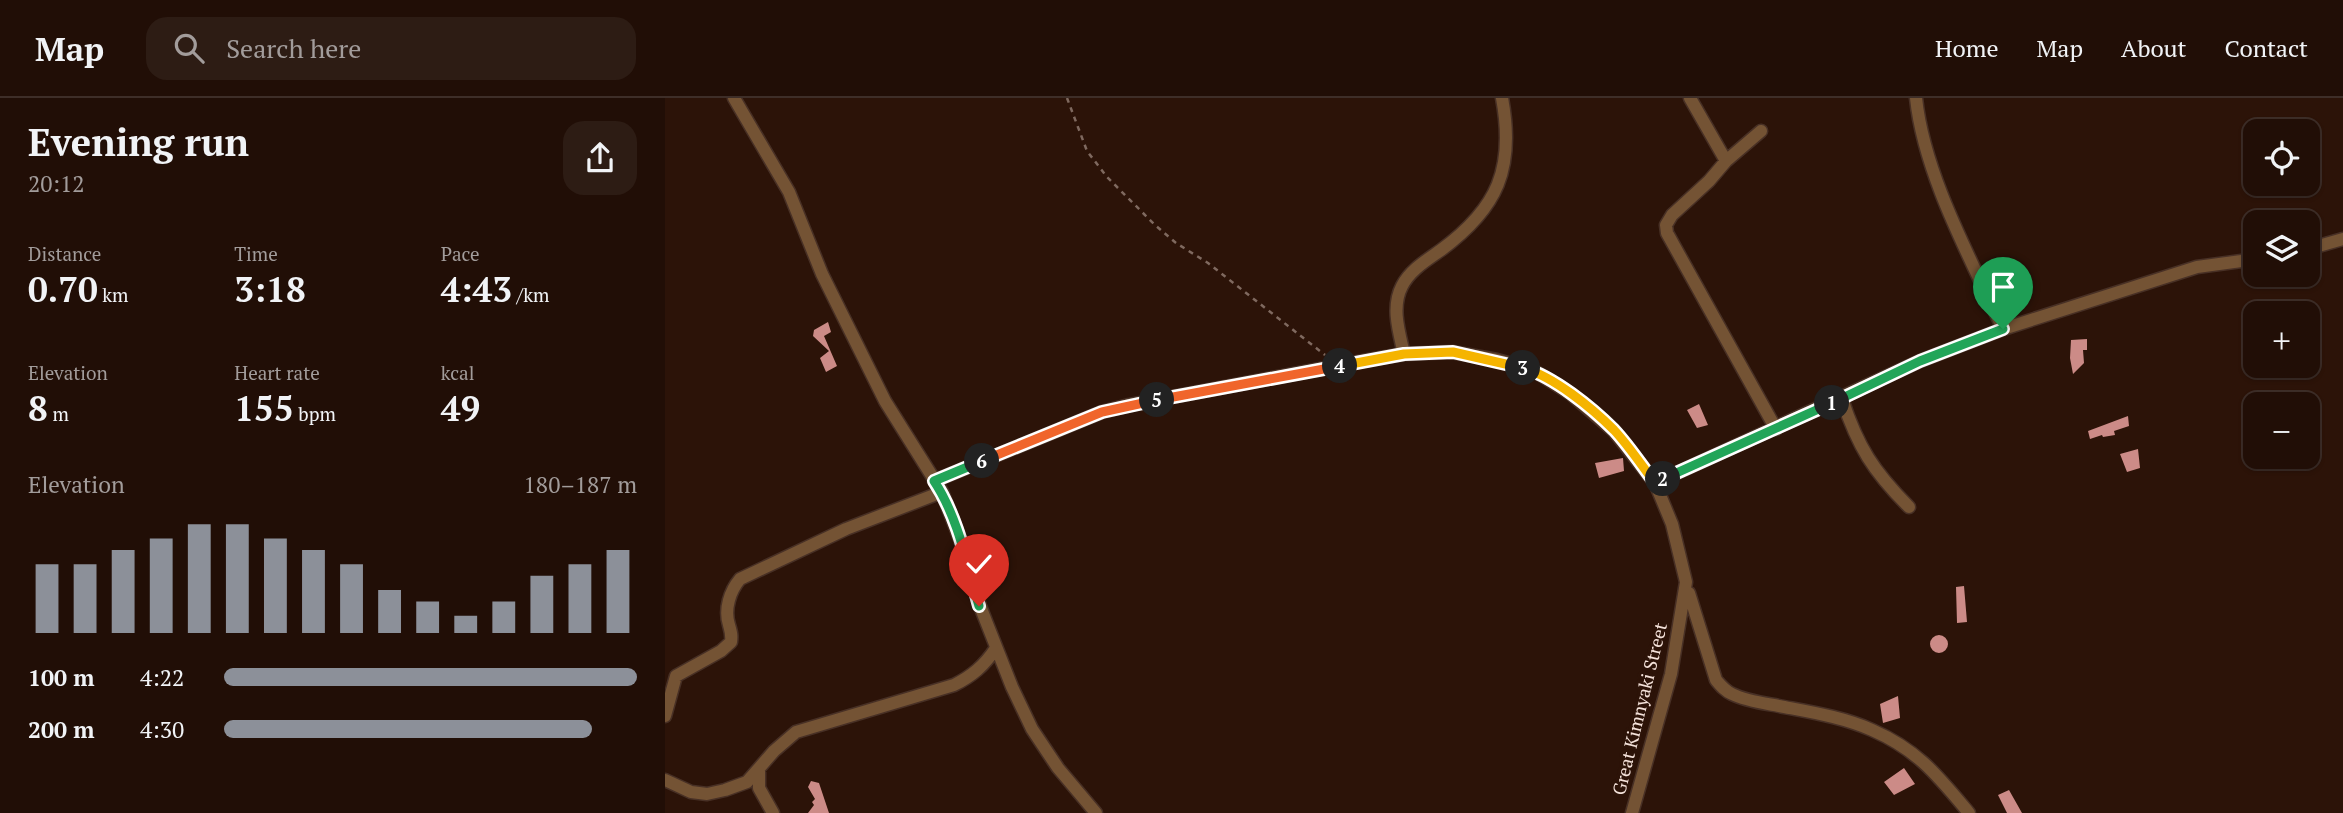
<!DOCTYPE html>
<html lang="en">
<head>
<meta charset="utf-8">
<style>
  body { margin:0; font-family:"PT Serif",serif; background:#2d1c14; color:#f1f3f6; height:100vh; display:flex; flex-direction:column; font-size:26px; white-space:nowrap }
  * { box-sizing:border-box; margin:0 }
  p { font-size:23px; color:#a29c9b }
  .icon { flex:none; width:38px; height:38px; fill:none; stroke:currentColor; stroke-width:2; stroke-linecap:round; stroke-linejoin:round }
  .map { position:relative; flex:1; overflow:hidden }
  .sheet { display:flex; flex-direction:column; background:#210e06; width:665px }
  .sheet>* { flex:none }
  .controls { position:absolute; left:1578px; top:21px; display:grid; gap:14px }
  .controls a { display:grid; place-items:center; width:77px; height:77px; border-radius:14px; background:#210e06; box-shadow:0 2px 5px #0004,0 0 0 2px #3e2e28; font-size:35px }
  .pin { position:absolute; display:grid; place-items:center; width:60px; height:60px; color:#fff; margin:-72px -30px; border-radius:50% 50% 50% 0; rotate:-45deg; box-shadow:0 0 7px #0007 }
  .pin .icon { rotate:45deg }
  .km { position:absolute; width:35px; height:35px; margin:-18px; border-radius:50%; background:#222; color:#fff; font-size:19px; line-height:35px; text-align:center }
  .round { display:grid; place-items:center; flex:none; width:74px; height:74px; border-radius:21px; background:#2d1c14 }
  .overview { display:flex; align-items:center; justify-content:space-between; height:119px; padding:0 28px }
  h1 { font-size:38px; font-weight:700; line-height:52px }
  .figures { display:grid; grid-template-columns:repeat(3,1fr); gap:10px; height:119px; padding:7px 28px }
  .figures div { display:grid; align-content:center }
  .figures b { font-size:35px; font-weight:700 }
  .figures small { font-size:19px; font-weight:400 }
  .figures p { font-size:19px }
  .chart { height:196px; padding:14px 28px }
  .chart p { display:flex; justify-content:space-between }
  .chart svg { width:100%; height:126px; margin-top:7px; stroke:#8c9099; stroke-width:6 }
  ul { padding:0 28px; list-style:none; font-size:23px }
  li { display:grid; grid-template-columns:112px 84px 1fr; align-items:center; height:52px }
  li i { height:18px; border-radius:9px; background:#8c9099 }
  header { display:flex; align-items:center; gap:42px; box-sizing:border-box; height:98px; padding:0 35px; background:#210e06; border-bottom:2px solid #3e2e28 }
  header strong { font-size:33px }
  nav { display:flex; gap:38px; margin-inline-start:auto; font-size:24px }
  .search { width:490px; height:63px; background:#2d1c14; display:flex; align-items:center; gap:18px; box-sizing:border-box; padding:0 24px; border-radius:21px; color:#a29c9b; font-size:26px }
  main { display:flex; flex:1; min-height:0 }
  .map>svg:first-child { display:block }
</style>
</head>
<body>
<header>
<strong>Map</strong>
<div class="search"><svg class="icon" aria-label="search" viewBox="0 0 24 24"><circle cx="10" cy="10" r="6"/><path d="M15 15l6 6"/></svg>Search here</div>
<nav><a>Home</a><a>Map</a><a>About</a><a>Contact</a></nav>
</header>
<main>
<section class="sheet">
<div class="overview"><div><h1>Evening run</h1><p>20:12</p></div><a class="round"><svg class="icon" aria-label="share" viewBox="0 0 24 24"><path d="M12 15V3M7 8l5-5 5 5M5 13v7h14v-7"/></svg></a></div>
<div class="figures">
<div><p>Distance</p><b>0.70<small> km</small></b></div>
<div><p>Time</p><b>3:18</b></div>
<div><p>Pace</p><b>4:43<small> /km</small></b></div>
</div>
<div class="figures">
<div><p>Elevation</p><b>8<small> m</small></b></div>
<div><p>Heart rate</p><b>155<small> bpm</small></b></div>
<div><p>kcal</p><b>49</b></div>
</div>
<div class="chart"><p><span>Elevation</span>180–187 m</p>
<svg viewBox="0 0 160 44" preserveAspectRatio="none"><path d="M5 44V20M15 44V20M25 44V15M35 44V11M45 44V6M55 44V6M65 44V11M75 44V15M85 44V20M95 44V29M105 44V33M115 44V38M125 44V33M135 44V24M145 44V20M155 44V15"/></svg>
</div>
<ul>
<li><b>100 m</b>4:22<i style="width:100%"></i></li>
<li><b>200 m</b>4:30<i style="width:89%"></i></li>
</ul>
</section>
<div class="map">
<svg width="1678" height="715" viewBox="0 0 1678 715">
  <rect width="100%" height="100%" fill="#2c1308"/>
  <path fill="#cc8b87" d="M 163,224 L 166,234 L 159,238 L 172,268 L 161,274 L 155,260 L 164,253 L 148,238 L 149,232 Z
    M 1422,241 L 1422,252 L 1418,252 L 1419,265 L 1408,276 L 1405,260 L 1406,242 Z
    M 1034,306 L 1043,327 L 1032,330 L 1022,312 Z
    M 1463,318 L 1464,328 L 1449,333 L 1450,337 L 1438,339 L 1437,337 L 1425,341 L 1423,333 Z
    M 1473,351 L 1475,370 L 1462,374 L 1455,356 Z
    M 958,360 L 959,373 L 934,380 L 930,365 Z
    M 1299,488 L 1302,524 L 1292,525 L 1291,489 Z
    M1265 546a9 9 0 1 1 18 0a9 9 0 1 1-18 0Z
    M 1233,598 L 1235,620 L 1218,625 L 1215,606 Z
    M 1239,670 L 1250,686 L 1229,697 L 1219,684 Z
    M 146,683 L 154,685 L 164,715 L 143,715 L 149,707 L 147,704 L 150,701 L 143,689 Z
    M 1344,692 L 1357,715 L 1342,715 L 1333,697 Z"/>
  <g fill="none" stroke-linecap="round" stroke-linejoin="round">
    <defs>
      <path id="minor" d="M 69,0 L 124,94 L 157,176 L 220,303 L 277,394 L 295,441 L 315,508 L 347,589 L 367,631 L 393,670 L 431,715
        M 1025,0 L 1061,63
        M 1251,0 C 1259,77 1306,161 1338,231
        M 1096,33 L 1061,63 L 1044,83 L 1007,117 L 1001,127 L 1002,135 L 1111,331
        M 1643,151 L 1678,141
        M 739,256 C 734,234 726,209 737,188 C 745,172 762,162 776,152 C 833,110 850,70 837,0
        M 1177,301 C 1193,349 1208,373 1244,409
        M 269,383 L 437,314 L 464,307 L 703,262 L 739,256 L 787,254 L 832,262 L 868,272 L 906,296 L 949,333 L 990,385 L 1007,426 L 1021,484 L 1006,576 L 967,715
        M 990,385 L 1255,263 L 1338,231 L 1532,169 L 1591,161
        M 1024,495 L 1051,582 C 1056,588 1060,593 1067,596 C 1081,603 1098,605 1114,608 C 1145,614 1178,619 1207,632 C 1253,652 1273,678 1304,715
        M 0,618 L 11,578 L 56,553 L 66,544 C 67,537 66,534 64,527 C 59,511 65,493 75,481 L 181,431 L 277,394
        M 94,672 L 94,690 L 108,715
        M 0,682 L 26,694 L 42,696 L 60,692 L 82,684 L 109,653 L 131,634 L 289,587 C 307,578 319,568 331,550"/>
    </defs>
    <use href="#minor" stroke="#483025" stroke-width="15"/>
    <path stroke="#7f695f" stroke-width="2.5" stroke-dasharray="5 5" stroke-linecap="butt" d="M 402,0 L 422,53 L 442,79 L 490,127 L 511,145 L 543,165 L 660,257"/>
    <use href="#minor" stroke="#745334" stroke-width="12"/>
  </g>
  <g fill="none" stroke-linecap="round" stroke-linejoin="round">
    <defs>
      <path id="split-1" d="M 1167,305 L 1255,263 L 1338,231"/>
      <path id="split-2" d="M 998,381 L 1167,305"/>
      <path id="split-3" d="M 858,270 C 888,278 927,310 949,332 C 964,348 977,368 990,385 L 998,381"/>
      <path id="split-4" d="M 675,268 L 739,256 L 788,254 L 858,270"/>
      <path id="split-5" d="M 492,302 L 675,268"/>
      <path id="split-6" d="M 317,363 L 437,314 L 492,302"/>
      <path id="split-7" d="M 314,508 C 302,466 293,419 269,383 L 317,363"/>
    </defs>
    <use href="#split-1" stroke="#fff" stroke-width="14"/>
    <use href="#split-2" stroke="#fff" stroke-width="14"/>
    <use href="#split-3" stroke="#fff" stroke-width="14"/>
    <use href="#split-4" stroke="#fff" stroke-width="14"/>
    <use href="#split-5" stroke="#fff" stroke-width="14"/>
    <use href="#split-6" stroke="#fff" stroke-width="14"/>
    <use href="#split-7" stroke="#fff" stroke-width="14"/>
    <use href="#split-1" stroke="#22a559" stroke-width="9"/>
    <use href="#split-2" stroke="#22a559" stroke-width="9"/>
    <use href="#split-3" stroke="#f5b400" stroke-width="9"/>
    <use href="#split-4" stroke="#f5b400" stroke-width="9"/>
    <use href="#split-5" stroke="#f0652b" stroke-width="9"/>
    <use href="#split-6" stroke="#f0652b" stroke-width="9"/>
    <use href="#split-7" stroke="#22a559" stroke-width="9"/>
  </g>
  <g text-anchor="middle" stroke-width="7" stroke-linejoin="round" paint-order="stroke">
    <g font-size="18" fill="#f4e2da" stroke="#2c1308">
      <text transform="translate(975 611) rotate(-76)" y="6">Great Kimnyaki Street</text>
    </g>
  </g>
</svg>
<div class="controls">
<a><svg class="icon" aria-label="locate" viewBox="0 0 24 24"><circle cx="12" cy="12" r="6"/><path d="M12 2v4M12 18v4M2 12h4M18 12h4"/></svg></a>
<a><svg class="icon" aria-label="layers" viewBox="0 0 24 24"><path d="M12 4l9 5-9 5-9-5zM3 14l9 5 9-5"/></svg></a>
<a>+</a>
<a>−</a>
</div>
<div class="pin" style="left:1338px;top:231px;background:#1e9e55"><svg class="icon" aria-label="arrive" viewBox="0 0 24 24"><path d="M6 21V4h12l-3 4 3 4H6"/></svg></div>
<div class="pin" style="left:314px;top:508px;background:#d93025"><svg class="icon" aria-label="check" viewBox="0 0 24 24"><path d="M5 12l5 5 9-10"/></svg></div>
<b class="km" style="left:1167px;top:305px">1</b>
<b class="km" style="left:998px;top:381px">2</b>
<b class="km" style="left:858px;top:270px">3</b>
<b class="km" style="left:675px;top:268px">4</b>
<b class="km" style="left:492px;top:302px">5</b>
<b class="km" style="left:317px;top:363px">6</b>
</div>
</main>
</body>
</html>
